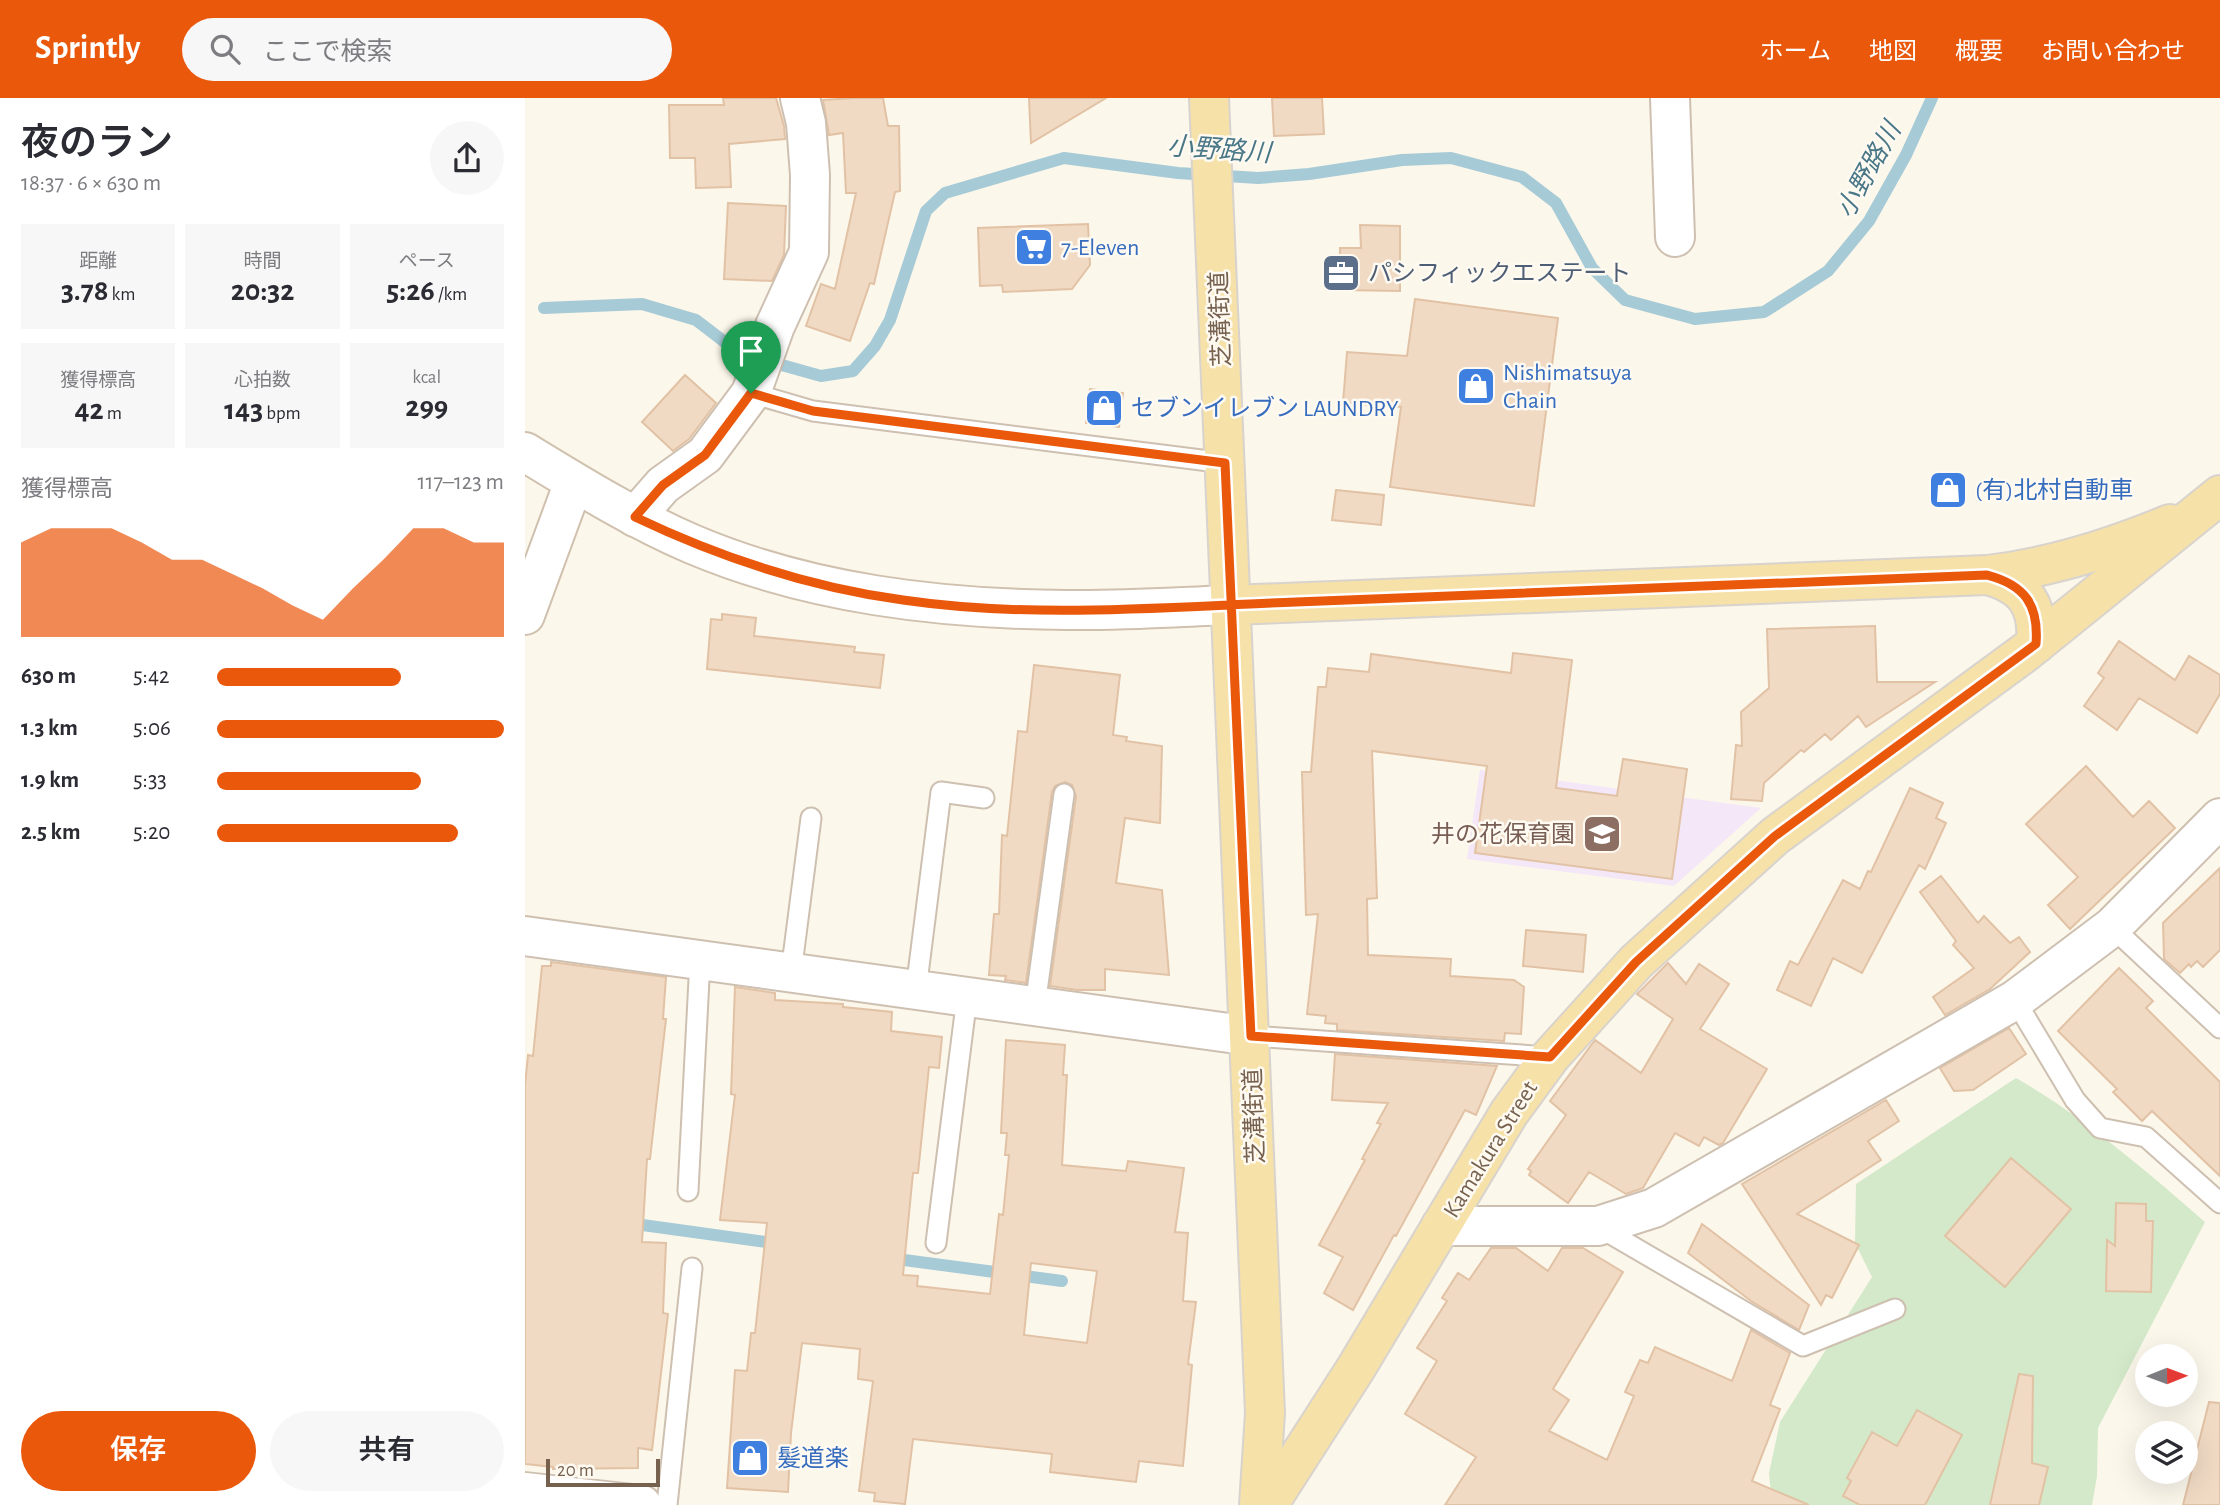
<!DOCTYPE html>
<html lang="ja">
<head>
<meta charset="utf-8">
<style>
  body { margin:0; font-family:"Alegreya Sans","Noto Sans JP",sans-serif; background:#f7f7f7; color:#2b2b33; height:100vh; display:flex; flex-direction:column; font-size:26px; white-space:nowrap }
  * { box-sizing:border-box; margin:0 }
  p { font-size:23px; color:#7c7c81 }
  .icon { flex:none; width:38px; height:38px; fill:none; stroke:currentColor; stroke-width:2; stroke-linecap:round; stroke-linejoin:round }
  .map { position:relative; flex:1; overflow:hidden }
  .sheet { display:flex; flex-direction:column; background:#fff; width:525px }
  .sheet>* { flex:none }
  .needle { width:46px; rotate:89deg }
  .fabs { position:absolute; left:1610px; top:1246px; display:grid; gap:14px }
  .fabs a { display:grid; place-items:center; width:63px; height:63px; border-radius:50%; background:#fff; box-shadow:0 7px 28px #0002; font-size:35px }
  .scale { position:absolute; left:21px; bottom:18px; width:114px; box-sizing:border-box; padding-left:7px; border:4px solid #76614f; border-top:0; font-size:19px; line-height:24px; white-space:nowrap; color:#76614f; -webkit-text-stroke:5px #fefaf1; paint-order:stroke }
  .pin { position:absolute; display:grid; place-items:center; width:60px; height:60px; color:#fff; margin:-72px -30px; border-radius:50% 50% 50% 0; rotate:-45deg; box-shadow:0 0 7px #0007 }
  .pin .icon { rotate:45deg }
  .round { display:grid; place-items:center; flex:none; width:74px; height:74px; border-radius:37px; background:#f7f7f7 }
  .summary { display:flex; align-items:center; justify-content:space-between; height:119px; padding:0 21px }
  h1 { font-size:38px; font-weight:600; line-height:52px }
  .metrics { display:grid; grid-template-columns:repeat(3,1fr); gap:10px; height:119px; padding:7px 21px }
  .metrics div { display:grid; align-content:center; border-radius:0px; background:#f7f7f7; text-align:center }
  .metrics b { font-size:30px; font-weight:600 }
  .metrics small { font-size:19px; font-weight:400 }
  .metrics p { font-size:19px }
  .chart { height:196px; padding:14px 21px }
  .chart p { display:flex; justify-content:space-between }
  .chart svg { width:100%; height:126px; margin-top:7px; fill:#ea580c; opacity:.7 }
  .action { display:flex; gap:14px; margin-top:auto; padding:14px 21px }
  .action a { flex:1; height:80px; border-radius:42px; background:#ea580c; color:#fff; font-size:28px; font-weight:600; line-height:80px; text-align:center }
  .action a+a { background:#f7f7f7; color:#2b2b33 }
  ul { padding:0 21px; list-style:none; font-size:23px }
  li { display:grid; grid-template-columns:112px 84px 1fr; align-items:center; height:52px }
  li i { height:18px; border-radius:9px; background:#ea580c }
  header { display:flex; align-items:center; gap:42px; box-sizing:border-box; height:98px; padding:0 35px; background:#ea580c; color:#fff }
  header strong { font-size:33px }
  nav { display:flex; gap:38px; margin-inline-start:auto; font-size:24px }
  .search { width:490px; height:63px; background:#f7f7f7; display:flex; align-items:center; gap:18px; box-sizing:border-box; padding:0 24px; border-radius:38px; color:#7c7c81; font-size:26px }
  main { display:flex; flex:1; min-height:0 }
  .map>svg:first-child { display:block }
</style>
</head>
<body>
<header>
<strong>Sprintly</strong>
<div class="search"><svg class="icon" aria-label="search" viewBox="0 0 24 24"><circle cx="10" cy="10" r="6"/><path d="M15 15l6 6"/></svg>ここで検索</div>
<nav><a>ホーム</a><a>地図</a><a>概要</a><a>お問い合わせ</a></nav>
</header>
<main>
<section class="sheet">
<div class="summary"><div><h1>夜のラン</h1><p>18:37 · 6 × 630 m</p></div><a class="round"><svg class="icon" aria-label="share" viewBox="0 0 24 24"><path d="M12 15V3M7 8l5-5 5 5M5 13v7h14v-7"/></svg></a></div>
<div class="metrics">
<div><p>距離</p><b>3.78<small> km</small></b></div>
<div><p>時間</p><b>20:32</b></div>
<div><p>ペース</p><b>5:26<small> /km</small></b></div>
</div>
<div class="metrics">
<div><p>獲得標高</p><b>42<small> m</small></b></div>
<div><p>心拍数</p><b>143<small> bpm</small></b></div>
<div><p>kcal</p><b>299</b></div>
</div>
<div class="chart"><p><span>獲得標高</span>117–123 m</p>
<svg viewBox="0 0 160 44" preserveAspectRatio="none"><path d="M0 44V11L10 6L20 6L30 6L40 11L50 17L60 17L70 22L80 27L90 33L100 38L110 27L120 17L130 6L140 6L150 11L160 11V44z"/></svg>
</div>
<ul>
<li><b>630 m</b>5:42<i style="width:64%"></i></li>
<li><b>1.3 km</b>5:06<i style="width:100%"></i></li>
<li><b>1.9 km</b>5:33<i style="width:71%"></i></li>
<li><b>2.5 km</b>5:20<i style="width:84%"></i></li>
</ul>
<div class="action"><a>保存</a><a>共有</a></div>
</section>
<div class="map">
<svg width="1695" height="1407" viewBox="0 0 1695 1407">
  <rect width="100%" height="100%" fill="#fcf7eb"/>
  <path fill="#f4e7f8" d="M 955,672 L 1236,710 L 1149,788 L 942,761 Z"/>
  <path fill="#d3e9c9" d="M 1491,980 C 1560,1020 1620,1072 1680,1124 L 1573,1330 L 1572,1378 L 1567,1407 L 1247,1407 L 1244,1375 L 1255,1324 L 1347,1179 L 1330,1145 L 1331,1086 Z"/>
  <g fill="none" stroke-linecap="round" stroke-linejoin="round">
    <path stroke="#a6cad6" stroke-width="12" d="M 19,210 L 117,206 L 171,222 L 214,255 L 296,278 L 328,273 L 350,248 L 365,222 L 401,113 L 420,95 L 539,60 L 653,75 L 733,80 L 784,76 L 877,62 L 926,60 L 997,79 L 1031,105 L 1067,170 L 1100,202 L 1170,221 L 1239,214 L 1303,173 L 1344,123 L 1381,57 L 1407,0
      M 103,1125 L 255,1146
      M 364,1160 L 537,1183"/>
  </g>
  <path fill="#f0dac4" stroke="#e2c2a5" stroke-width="2" fill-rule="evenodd" d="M 198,0 L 251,0 L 259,28 L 260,41 L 204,46 L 206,89 L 171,90 L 170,60 L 145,60 L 144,7 L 199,7 Z
    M 327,0 L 358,0 L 363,28 L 374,28 L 375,93 L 370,94 L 349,186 L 345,185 L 325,243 L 281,228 L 296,186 L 310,191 L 331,95 L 321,95 L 318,35 L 304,37 L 298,2 Z
    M 504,0 L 581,0 L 506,45 Z
    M 747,0 L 797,0 L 799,36 L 749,38 Z
    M 203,105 L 261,108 L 259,157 L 247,183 L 199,181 Z
    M 563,126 L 565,167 L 547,191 L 478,194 L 477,187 L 455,188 L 453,130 Z
    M 835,127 L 875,128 L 875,193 L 815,192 L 815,150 L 836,150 Z
    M 890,201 L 1033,220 L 1009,408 L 865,389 L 876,309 L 818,305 L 822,254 L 882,258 Z
    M 160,277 L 191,305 L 164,341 L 148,353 L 117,324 Z
    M 565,291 L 598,295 L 594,329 L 561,325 Z
    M 811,392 L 859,397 L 856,427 L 807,422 Z
    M 197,516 L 231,520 L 229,538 L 330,549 L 329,554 L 359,557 L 355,590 L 182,571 L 186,521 L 197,522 Z
    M 1350,528 L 1352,584 L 1410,584 L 1341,629 L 1333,618 L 1306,642 L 1300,636 L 1279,654 L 1276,652 L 1239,685 L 1237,703 L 1206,701 L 1211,647 L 1217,648 L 1216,614 L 1244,590 L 1242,531 Z
    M 1594,543 L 1650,582 L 1664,558 L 1695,577 L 1695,596 L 1672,635 L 1614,600 L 1592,632 L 1559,608 L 1579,580 L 1573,575 Z
    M 988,555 L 1047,562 L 1031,690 L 1092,698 L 1098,661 L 1162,671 L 1147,781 L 950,755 L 962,668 L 847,653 L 852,800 L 842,801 L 843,857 L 926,861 L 925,878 L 989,882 L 999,889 L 996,936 L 980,935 L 979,943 L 812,932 L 812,926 L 800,925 L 801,918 L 782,916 L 793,816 L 781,817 L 777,674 L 786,674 L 793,589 L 801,589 L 803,570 L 844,574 L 846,556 L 986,575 Z
    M 509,567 L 595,577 L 588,637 L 602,639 L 601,643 L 637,648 L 635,725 L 600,720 L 591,785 L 637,792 L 644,877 L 580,871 L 580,892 L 552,892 L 525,888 L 551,698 L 547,687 L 540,684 L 530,688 L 527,694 L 501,885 L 480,882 L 481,878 L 464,877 L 469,816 L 474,816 L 477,737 L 482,738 L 493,633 L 502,634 Z
    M 1561,668 L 1608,719 L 1624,703 L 1650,730 L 1545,831 L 1523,807 L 1553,779 L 1501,726 Z
    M 1385,690 L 1418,705 L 1411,720 L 1421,725 L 1400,771 L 1394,767 L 1337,875 L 1308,860 L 1286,908 L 1252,892 L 1265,863 L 1273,867 L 1318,782 L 1335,791 L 1343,773 L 1346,774 Z
    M 1695,770 L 1695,852 L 1678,869 L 1672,863 L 1666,869 L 1664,866 L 1655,875 L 1639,861 L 1638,825 Z
    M 1416,778 L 1453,825 L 1459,818 L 1485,845 L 1494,839 L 1505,854 L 1465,891 L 1420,917 L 1408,899 L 1449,870 L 1428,847 L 1431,843 L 1395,794 Z
    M 1001,832 L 1061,837 L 1058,874 L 998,868 Z
    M 26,864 L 141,879 L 138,921 L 141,921 L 125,1061 L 122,1061 L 117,1144 L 141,1145 L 138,1215 L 143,1216 L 127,1352 L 113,1350 L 113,1370 L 28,1371 L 28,1369 L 0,1366 L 0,987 L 3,957 L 8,958 L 17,868 L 26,868 Z
    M 1143,865 L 1161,886 L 1174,866 L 1204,886 L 1175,931 L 1242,971 L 1198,1045 L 1194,1047 L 1179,1039 L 1174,1048 L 1150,1035 L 1118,1090 L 1101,1096 L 1064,1074 L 1043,1105 L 1004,1077 L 1006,1073 L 1003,1071 L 1041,1017 L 1025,1003 L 1070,942 L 1116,975 L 1148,921 L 1112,896 Z
    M 1594,870 L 1628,903 L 1621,910 L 1695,984 L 1695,1078 L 1627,1013 L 1617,1023 L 1588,994 L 1592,991 L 1533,933 Z
    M 210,889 L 250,895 L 250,902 L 318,906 L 318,909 L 367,914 L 366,933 L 417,939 L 414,970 L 404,969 L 393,1075 L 388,1075 L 378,1177 L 393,1178 L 392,1188 L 465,1196 L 474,1116 L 478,1117 L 484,1057 L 480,1057 L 482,1035 L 476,1035 L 481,942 L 540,947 L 538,977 L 542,977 L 537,1067 L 601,1073 L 603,1063 L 659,1070 L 650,1134 L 663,1135 L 658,1203 L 671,1204 L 663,1266 L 667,1267 L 658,1368 L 614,1363 L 611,1384 L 525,1374 L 527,1356 L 388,1341 L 380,1406 L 349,1403 L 350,1395 L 334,1393 L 348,1283 L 333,1281 L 335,1251 L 277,1245 L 266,1335 L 263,1394 L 202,1390 L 210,1272 L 222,1273 L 226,1235 L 230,1235 L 242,1125 L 195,1122 L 210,997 L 206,996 ZM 506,1165 L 572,1173 L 562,1245 L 499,1237 Z
    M 1484,930 L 1501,956 L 1448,992 L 1429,993 L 1415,970 Z
    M 810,956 L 972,968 L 951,1017 L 940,1012 L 871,1138 L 869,1137 L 828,1212 L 799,1195 L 818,1159 L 794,1147 L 840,1062 L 837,1061 L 856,1026 L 852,1025 L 863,1005 L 807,1002 Z
    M 1361,1002 L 1374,1023 L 1343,1043 L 1356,1062 L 1272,1116 L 1334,1147 L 1307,1200 L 1301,1197 L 1296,1207 L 1217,1086 Z
    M 1486,1060 L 1546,1111 L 1480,1189 L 1420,1138 Z
    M 1591,1105 L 1621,1106 L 1621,1123 L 1628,1123 L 1626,1194 L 1581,1193 L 1582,1142 L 1590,1148 Z
    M 1177,1126 L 1284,1207 L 1274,1232 L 1226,1203 L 1163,1155 Z
    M 966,1150 L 991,1150 L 1023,1173 L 1037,1150 L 1058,1150 L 1098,1174 L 1028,1291 L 1044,1302 L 1024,1333 L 1082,1362 L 1109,1298 L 1100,1294 L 1115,1262 L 1123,1265 L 1130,1249 L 1207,1283 L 1226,1232 L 1265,1255 L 1245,1307 L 1255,1311 L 1227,1383 L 1284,1407 L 920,1407 L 951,1359 L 880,1316 L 912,1263 L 892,1250 L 922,1203 L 917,1200 L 933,1175 L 944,1182 Z
    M 1494,1276 L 1508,1278 L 1507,1365 L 1523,1369 L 1514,1407 L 1465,1407 Z
    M 1684,1304 L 1695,1305 L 1695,1407 L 1658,1407 Z
    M 1392,1312 L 1437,1337 L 1400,1407 L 1335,1407 L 1318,1398 L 1326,1383 L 1322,1380 L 1347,1334 L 1372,1348 Z"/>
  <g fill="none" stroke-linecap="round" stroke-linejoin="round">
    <defs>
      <path id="lane" d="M 226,295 L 288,313 L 700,365
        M 1587,829 L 1695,930
        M 266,875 L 286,720
        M 391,892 L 416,694 L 459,700
        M 1490,902 L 1550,1002 L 1575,1030 L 1621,1039 L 1695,1105
        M 510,908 L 539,696
        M 726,938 L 1025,959
        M 163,1093 L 175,862
        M 1074,1129 L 1278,1248 L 1370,1211
        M 411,1145 L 442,899
        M 142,1407 L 167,1170"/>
      <path id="street" d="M 1145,0 L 1150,139
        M 110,419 L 138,387 L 180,357 L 226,295 L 250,228 L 284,154 L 285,77 L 281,25 L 275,0
        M 0,838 L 726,938
        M 916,1128 L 1073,1128 L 1129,1110 L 1490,902 L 1587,829 L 1695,720
        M 0,1394 L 117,1407"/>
      <path id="secondary" d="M 0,354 C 54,387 109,421 167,446 C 285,496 415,511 542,512 C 596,513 651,509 706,507
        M 0,517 L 49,384"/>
      <path id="primary" d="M 684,0 L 740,1315 L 734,1407
        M 1462,477 C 1500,487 1514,507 1511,546
        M 706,507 L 1462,477 C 1524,470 1587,450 1645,426
        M 743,1407 L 831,1270 L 984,1015 L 1025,959 L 1111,864 L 1250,738 L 1502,553 L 1695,397"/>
    </defs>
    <use href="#lane" stroke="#cec0b1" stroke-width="23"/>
    <use href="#street" stroke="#cec0b1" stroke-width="42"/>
    <use href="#secondary" stroke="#d0c1ae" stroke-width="42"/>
    <use href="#primary" stroke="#d9d3ce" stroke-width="42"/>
    <use href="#lane" stroke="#fff" stroke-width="19"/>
    <use href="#street" stroke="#fff" stroke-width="38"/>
    <use href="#secondary" stroke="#fff" stroke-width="38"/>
    <use href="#primary" stroke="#f6e1a8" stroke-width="38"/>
  </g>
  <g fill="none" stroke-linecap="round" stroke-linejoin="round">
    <defs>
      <path id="route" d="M 226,295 L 288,313 L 700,365 C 707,556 717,747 726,938 L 1025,959 L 1111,864 L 1250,738 L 1511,546 C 1514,507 1500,487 1462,477 L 771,504 C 640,509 508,521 378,502 C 283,489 196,460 110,419 L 138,387 L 180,357 L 226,295"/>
    </defs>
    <use href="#route" stroke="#fff" stroke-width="14"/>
    <use href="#route" stroke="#ea580c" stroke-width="9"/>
  </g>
  <defs>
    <symbol id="supermarket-square" viewBox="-11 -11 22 22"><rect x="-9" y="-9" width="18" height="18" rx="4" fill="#3f7fe0" stroke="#fefaf1"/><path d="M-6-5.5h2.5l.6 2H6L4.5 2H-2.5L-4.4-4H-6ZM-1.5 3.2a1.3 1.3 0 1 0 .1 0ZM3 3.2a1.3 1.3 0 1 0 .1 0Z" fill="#fff"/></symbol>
    <symbol id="office-square" viewBox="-11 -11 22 22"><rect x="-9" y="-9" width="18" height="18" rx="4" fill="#5c6f8a" stroke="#fefaf1"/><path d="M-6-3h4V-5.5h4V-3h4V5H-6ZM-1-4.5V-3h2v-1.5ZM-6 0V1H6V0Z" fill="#fff"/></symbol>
    <symbol id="shop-square" viewBox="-11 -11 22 22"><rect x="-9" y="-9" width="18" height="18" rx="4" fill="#3f7fe0" stroke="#fefaf1"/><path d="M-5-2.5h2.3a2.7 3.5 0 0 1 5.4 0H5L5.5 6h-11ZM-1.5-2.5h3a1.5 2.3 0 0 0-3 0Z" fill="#fff"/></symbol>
    <symbol id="school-square" viewBox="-11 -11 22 22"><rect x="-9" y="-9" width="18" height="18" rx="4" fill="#8d6e63" stroke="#fefaf1"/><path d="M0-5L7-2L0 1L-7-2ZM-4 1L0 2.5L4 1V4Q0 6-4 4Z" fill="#fff"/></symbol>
  </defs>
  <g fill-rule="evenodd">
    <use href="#supermarket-square" x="487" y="127" width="44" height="44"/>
    <use href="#office-square" x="794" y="153" width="44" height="44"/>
    <use href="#shop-square" x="929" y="266" width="44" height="44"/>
    <use href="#shop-square" x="557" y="288" width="44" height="44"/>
    <use href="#shop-square" x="1401" y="370" width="44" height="44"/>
    <use href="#school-square" x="1055" y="714" width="44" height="44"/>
    <use href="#shop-square" x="203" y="1338" width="44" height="44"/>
  </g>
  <g text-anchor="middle" stroke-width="5" stroke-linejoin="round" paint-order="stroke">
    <g font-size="24" fill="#366cbe" stroke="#fefaf1" text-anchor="start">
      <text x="536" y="157">7-Eleven</text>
      <text x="978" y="282">Nishimatsuya<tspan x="978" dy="28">Chain</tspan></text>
      <text x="606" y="318">セブンイレブン LAUNDRY</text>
      <text x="1450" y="400">(有)北村自動車</text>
      <text x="252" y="1368">髪道楽</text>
    </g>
    <g font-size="24" fill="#4e5e75" stroke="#fefaf1" text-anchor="start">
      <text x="843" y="183">パシフィックエステート</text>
    </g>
    <g font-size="24" fill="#76614f" stroke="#fefaf1">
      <text transform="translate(695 221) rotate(-92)" y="8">芝溝街道</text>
      <text transform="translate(729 1018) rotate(-92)" y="8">芝溝街道</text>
      <text transform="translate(965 1051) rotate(-58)" y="8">Kamakura Street</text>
    </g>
    <g font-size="24" fill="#785e54" stroke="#fefaf1" text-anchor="end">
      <text x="1050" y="744">井の花保育園</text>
    </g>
    <g font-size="26" font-style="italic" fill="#497788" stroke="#fefaf1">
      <text transform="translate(694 51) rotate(4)" y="9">小野路川</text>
      <text transform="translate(1343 72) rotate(-61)" y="9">小野路川</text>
    </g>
  </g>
</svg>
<div class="fabs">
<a><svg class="needle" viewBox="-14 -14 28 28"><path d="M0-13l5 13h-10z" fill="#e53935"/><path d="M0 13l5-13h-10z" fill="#7c7c81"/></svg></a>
<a><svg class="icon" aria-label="layers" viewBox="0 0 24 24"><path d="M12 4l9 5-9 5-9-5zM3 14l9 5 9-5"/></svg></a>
</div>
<div class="scale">20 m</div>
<div class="pin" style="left:226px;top:295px;background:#1e9e55"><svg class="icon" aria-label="arrive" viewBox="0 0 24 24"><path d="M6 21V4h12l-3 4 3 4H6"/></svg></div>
</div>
</main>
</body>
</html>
